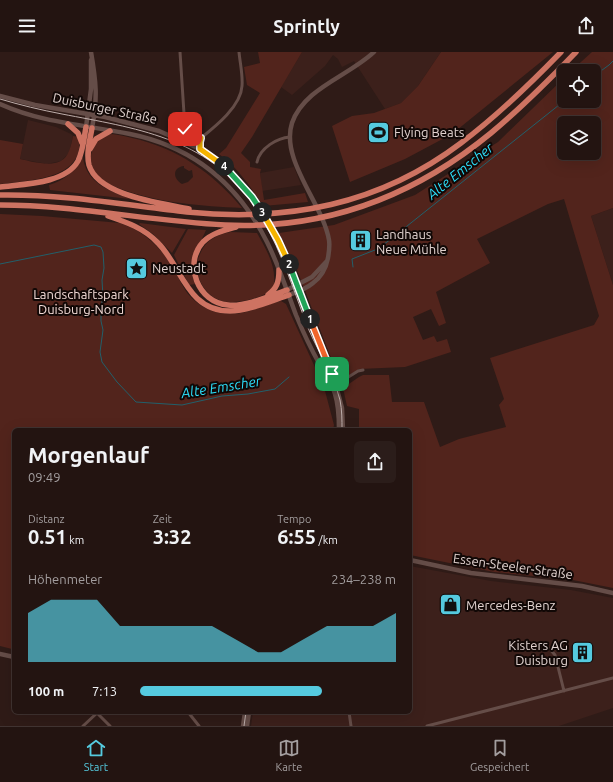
<!DOCTYPE html>
<html lang="de">
<head>
<meta charset="utf-8">
<style>
  body { margin:0; font-family:Ubuntu,sans-serif; background:#2b1d1a; color:#f1f3f6; height:100vh; display:flex; flex-direction:column; font-size:15px; white-space:nowrap }
  * { box-sizing:border-box; margin:0 }
  p { font-size:13px; color:#a39e9f }
  .icon { flex:none; width:22px; height:22px; fill:none; stroke:currentColor; stroke-width:2; stroke-linecap:round; stroke-linejoin:round }
  .map { position:relative; flex:1; overflow:hidden }
  .details { position:absolute; left:12px; top:376px; width:400px; height:286px; display:flex; flex-direction:column; background:#231411; border-radius:6px; box-shadow:0 4px 16px #0002,0 0 0 1px #403331 }
  .details>* { flex:none }
  .controls { position:absolute; left:557px; top:12px; display:grid; gap:8px }
  .controls a { display:grid; place-items:center; width:44px; height:44px; border-radius:6px; background:#231411; box-shadow:0 4px 16px #0002,0 0 0 1px #403331; font-size:20px }
  .pin { position:absolute; display:grid; place-items:center; width:34px; height:34px; color:#fff; margin:-17px; border-radius:8px; box-shadow:0 2px 6px #0006 }
  .km { position:absolute; width:20px; height:20px; margin:-10px; border-radius:50%; background:#222; color:#fff; font-size:11px; line-height:20px; text-align:center }
  .round { display:grid; place-items:center; flex:none; width:42px; height:42px; border-radius:6px; background:#2b1d1a }
  .headline { display:flex; align-items:center; justify-content:space-between; height:68px; padding:0 16px }
  h1 { font-size:22px; font-weight:700; line-height:30px }
  .stats { display:grid; grid-template-columns:repeat(3,1fr); gap:6px; height:68px; padding:4px 16px }
  .stats div { display:grid; align-content:center }
  .stats b { font-size:20px; font-weight:700 }
  .stats small { font-size:11px; font-weight:400 }
  .stats p { font-size:11px }
  .chart { height:112px; padding:8px 16px }
  .chart p { display:flex; justify-content:space-between }
  .chart svg { width:100%; height:72px; margin-top:4px; fill:#55cadf; opacity:.7 }
  ul { padding:0 16px; list-style:none; font-size:13px }
  li { display:grid; grid-template-columns:64px 48px 1fr; align-items:center; height:30px }
  li i { height:10px; border-radius:5px; background:#55cadf }
  header { display:flex; justify-content:space-between; align-items:center; height:52px; padding:0 16px; background:#231411; font-size:18px; font-weight:700 }
  .tabs { display:flex; justify-content:space-around; align-items:center; height:56px; border-top:1px solid #403331; background:#231411; font-size:11px; color:#a39e9f }
  .tabs a { display:grid; justify-items:center; gap:2px }
  .tabs .on { color:#55cadf }
  .map>svg:first-child { display:block }
</style>
</head>
<body>
<header><svg class="icon" aria-label="menu" viewBox="0 0 24 24"><path d="M4 6h16M4 12h16M4 18h16"/></svg>Sprintly<svg class="icon" aria-label="share" viewBox="0 0 24 24"><path d="M12 15V3M7 8l5-5 5 5M5 13v7h14v-7"/></svg></header>
<div class="map">
<svg width="613" height="674" viewBox="0 0 613 674">
  <rect width="100%" height="100%" fill="#2f1b17"/>
  <path fill="#3c201b" d="M 302,0 L 441,0 L 418,34 L 401,51 L 385,57 L 354,9 L 342,15 L 338,7 L 333,3 L 325,14 L 292,43 L 281,35 Z
    M 28,68 L 56,75 L 71,82 L 73,84 L 69,101 L 61,109 L 47,112 L 20,107 Z
    M 294,115 L 301,133 L 262,139 L 260,121 Z
    M 613,156 L 613,233 L 591,164 Z
    M 410,514 L 491,529 L 571,538 L 613,546 L 613,656 L 559,674 L 251,674 L 253,660 L 410,660 Z"/>
  <path fill="#52241c" fill-rule="evenodd" d="M 258,0 L 302,0 L 252,85 L 241,101 L 250,110 L 250,115 L 261,117 L 260,121 L 264,148 L 305,141 L 308,150 L 263,154 C 251,135 237,115 219,102 L 226,96 L 260,41 L 247,33 L 244,15 L 260,11 Z
    M 441,0 L 553,0 L 452,82 L 405,107 L 350,130 L 332,74 L 352,64 L 374,61 L 401,51 L 418,34 Z
    M 592,0 L 613,0 L 613,156 L 591,164 L 613,233 L 613,536 L 573,528 L 494,520 L 410,503 L 410,378 L 359,378 L 359,357 L 347,354 L 343,336 L 359,325 L 363,323 L 389,323 L 392,350 L 424,350 L 440,395 L 459,387 L 506,375 L 499,353 L 504,347 L 490,306 L 594,273 L 599,264 L 564,147 L 548,152 L 477,187 L 490,211 L 436,240 L 446,271 L 439,274 L 431,257 L 413,265 L 423,288 L 434,284 L 437,290 L 447,287 L 451,300 L 405,315 L 359,317 L 340,329 L 297,218 L 279,181 L 334,173 L 415,143 L 498,90 L 564,26 L 564,49 L 594,49 L 594,19 L 571,19 ZM 564,71 L 594,71 L 594,101 L 564,101 Z
    M 107,82 C 116,82 124,84 132,86 C 177,96 213,121 242,156 C 202,154 159,151 121,137 C 114,134 107,132 102,127 C 96,122 92,117 91,109 C 90,96 97,89 107,82 ZM 184,114 L 184,116 L 189,119 L 192,118 L 193,125 L 188,130 L 182,132 C 172,126 173,115 184,114 Z
    M 73,84 L 79,85 C 85,128 29,128 0,132 L 0,88 L 23,92 L 20,107 C 35,110 62,119 69,99 C 71,94 72,89 73,84 Z
    M 81,106 L 83,106 C 87,132 109,138 130,147 L 50,138 L 49,133 C 65,128 73,120 81,106 Z
    M 0,162 L 42,164 L 120,171 C 137,177 150,186 162,200 C 172,211 177,224 184,236 C 193,252 212,262 230,262 C 248,262 264,253 281,249 L 286,252 L 324,335 L 334,373 L 333,378 L 14,378 L 14,597 L 12,597 L 0,594 Z
    M 140,171 L 186,177 L 172,201 L 153,182 L 139,172 Z
    M 188,177 L 206,178 C 197,200 185,206 195,232 L 189,233 L 174,203 Z
    M 231,180 L 257,181 C 266,197 276,213 274,232 C 273,245 238,251 228,250 C 214,249 203,238 199,226 C 196,218 196,210 200,202 C 205,189 217,182 231,180 Z"/>
  <g fill="none" stroke-linecap="round" stroke-linejoin="round">
    <path stroke="#22606b" stroke-width="1" d="M 594,24 L 609,13 L 613,9
      M 0,212 L 94,193 L 101,195 L 103,200 L 104,216 L 102,228 L 103,245 L 101,255 L 101,269 L 103,278 L 100,300 L 102,310 L 117,330 L 136,350 L 182,353 L 222,344 L 248,342 L 275,337 L 289,325
      M 353,215 L 352,207 L 375,198 L 387,190 L 564,49"/>
    <path stroke="#654d48" stroke-width="3" d="M 180,0 L 185,77 L 191,86 L 201,86
      M 175,85 L 182,81 L 185,77
      M 200,97 L 200,90 L 201,86 C 216,74 241,54 242,34 C 243,23 240,11 239,0
      M 257,110 C 260,96 277,86 290,85
      M 334,334 L 358,319 L 363,318
      M 549,596 L 555,603 L 564,639
      M 96,660 L 110,674
      M 188,660 L 199,674
      M 349,660 L 351,674
      M 83,674 L 97,661
      M 427,674 L 613,626"/>
    <path stroke="#654d48" stroke-width="4.5" d="M 91,0 C 96,29 98,46 92,76
      M 0,44 L 35,53 L 105,65 L 159,79 L 200,97 L 217,108 L 226,115 L 252,145 L 278,188 L 298,234 L 338,341 L 342,356 L 343,378
      M 0,52 C 42,71 86,73 130,82 C 194,95 238,132 267,190 C 279,214 287,239 296,263 C 303,280 311,297 320,313 C 325,322 332,331 335,342 C 339,354 339,366 339,378
      M 86,75 L 91,37 L 91,8
      M 287,238 L 312,225 L 326,210
      M 289,243 C 297,240 306,237 313,231 C 321,225 326,216 328,206 C 329,200 330,194 329,188 C 323,152 280,108 292,71 C 304,36 349,24 374,0
      M 410,508 L 471,521 L 582,534 L 613,541
      M 0,602 L 14,605
      M 243,674 L 245,660
      M 247,674 L 249,660"/>
    <path stroke="#ce7362" stroke-width="5.5" d="M 68,72 L 78,81 L 82,91
      M 92,76 C 90,88 86,101 89,113 C 98,144 162,151 189,157
      M 90,97 L 96,87 L 110,79
      M 0,135 C 23,132 65,132 78,109 C 83,99 84,86 86,75
      M 0,143 C 63,142 125,153 187,160 C 288,170 379,153 461,91 C 497,64 530,32 561,0
      M 0,153 C 75,153 149,169 225,173 C 326,178 413,145 491,81 C 521,56 549,28 576,0
      M 108,164 C 126,170 144,176 158,191 C 182,215 187,259 230,259 C 248,259 271,249 289,243
      M 236,175 C 225,178 212,181 203,190 C 183,212 198,251 228,253 C 245,255 270,244 287,238
      M 268,243 C 277,236 279,230 279,218"/>
    <path stroke="#beaeab" stroke-width="1" d="M 0,47 C 20,53 41,58 62,62 C 134,76 207,85 253,152 C 277,187 290,228 305,268 C 314,294 333,320 340,348 C 342,358 342,368 342,378
      M 244,674 L 246,660"/>
  </g>
  <g fill="none" stroke-linecap="round" stroke-linejoin="round">
    <defs>
      <path id="split-1" d="M 310,267 L 332,322"/>
      <path id="split-2" d="M 289,212 L 310,267"/>
      <path id="split-3" d="M 262,160 L 278,188 L 289,212"/>
      <path id="split-4" d="M 224,114 L 252,145 L 262,160"/>
      <path id="split-5" d="M 185,77 L 191,86 L 201,86 L 200,90 L 200,97 L 224,114"/>
    </defs>
    <use href="#split-1" stroke="#fff" stroke-width="8"/>
    <use href="#split-2" stroke="#fff" stroke-width="8"/>
    <use href="#split-3" stroke="#fff" stroke-width="8"/>
    <use href="#split-4" stroke="#fff" stroke-width="8"/>
    <use href="#split-5" stroke="#fff" stroke-width="8"/>
    <use href="#split-1" stroke="#f0652b" stroke-width="5"/>
    <use href="#split-2" stroke="#22a559" stroke-width="5"/>
    <use href="#split-3" stroke="#f5b400" stroke-width="5"/>
    <use href="#split-4" stroke="#22a559" stroke-width="5"/>
    <use href="#split-5" stroke="#f5b400" stroke-width="5"/>
  </g>
  <defs>
    <symbol id="stadium-square" viewBox="-11 -11 22 22"><rect x="-9" y="-9" width="18" height="18" rx="4" fill="#55cadf" stroke="#110806"/><path d="M0-5a6.5 5 0 1 0 0 10a6.5 5 0 1 0 0-10ZM-3.5-1.8h7v3.6h-7Z" fill="#111"/></symbol>
    <symbol id="building-square" viewBox="-11 -11 22 22"><rect x="-9" y="-9" width="18" height="18" rx="4" fill="#55cadf" stroke="#110806"/><path d="M-4-6H4V6H1V3H-1V6H-4ZM-2.5-4.3h1.7v1.8h-1.7ZM.8-4.3h1.7v1.8H.8ZM-2.5-1h1.7V.8h-1.7ZM.8-1h1.7V.8H.8Z" fill="#111"/></symbol>
    <symbol id="sight-square" viewBox="-11 -11 22 22"><rect x="-9" y="-9" width="18" height="18" rx="4" fill="#55cadf" stroke="#110806"/><path d="M0-6L1.8-2.2L6-1.7L2.9 1.2L3.7 5.4L0 3.3L-3.7 5.4L-2.9 1.2L-6-1.7L-1.8-2.2Z" fill="#111"/></symbol>
    <symbol id="shop-square" viewBox="-11 -11 22 22"><rect x="-9" y="-9" width="18" height="18" rx="4" fill="#55cadf" stroke="#110806"/><path d="M-5-2.5h2.3a2.7 3.5 0 0 1 5.4 0H5L5.5 6h-11ZM-1.5-2.5h3a1.5 2.3 0 0 0-3 0Z" fill="#111"/></symbol>
  </defs>
  <g fill-rule="evenodd">
    <use href="#stadium-square" x="366" y="68" width="25" height="25"/>
    <use href="#building-square" x="348" y="176" width="25" height="25"/>
    <use href="#sight-square" x="124" y="204" width="25" height="25"/>
    <use href="#shop-square" x="438" y="540" width="25" height="25"/>
    <use href="#building-square" x="570" y="588" width="25" height="25"/>
  </g>
  <g text-anchor="middle" stroke-width="4" stroke-linejoin="round" paint-order="stroke">
    <g font-size="13" fill="#e1d2cf" stroke="#110806">
      <text transform="translate(105 56) rotate(12)" y="5">Duisburger Straße</text>
      <text transform="translate(513 514) rotate(8)" y="5">Essen-Steeler-Straße</text>
    </g>
    <g font-size="13" fill="#e1d2cf" stroke="#110806" text-anchor="start">
      <text x="394" y="85">Flying Beats</text>
      <text x="376" y="187">Landhaus<tspan x="376" dy="15">Neue Mühle</tspan></text>
      <text x="152" y="221">Neustadt</text>
      <text x="466" y="558">Mercedes-Benz</text>
      <text x="568" y="598" text-anchor="end">Kisters AG<tspan x="568" dy="15">Duisburg</tspan></text>
    </g>
    <g font-size="13" fill="#f2dad6" stroke="#110806">
      <text x="81" y="247">Landschaftspark<tspan x="81" dy="15">Duisburg-Nord</tspan></text>
    </g>
    <g font-size="14" font-style="italic" fill="#2ddffb" stroke="#110806">
      <text transform="translate(460 119) rotate(-39)" y="5">Alte Emscher</text>
      <text transform="translate(221 335) rotate(-9)" y="5">Alte Emscher</text>
    </g>
  </g>
</svg>
<div class="controls">
<a><svg class="icon" aria-label="locate" viewBox="0 0 24 24"><circle cx="12" cy="12" r="6"/><path d="M12 2v4M12 18v4M2 12h4M18 12h4"/></svg></a>
<a><svg class="icon" aria-label="layers" viewBox="0 0 24 24"><path d="M12 4l9 5-9 5-9-5zM3 14l9 5 9-5"/></svg></a>
</div>
<div class="pin" style="left:332px;top:322px;background:#1e9e55"><svg class="icon" aria-label="arrive" viewBox="0 0 24 24"><path d="M6 21V4h12l-3 4 3 4H6"/></svg></div>
<div class="pin" style="left:185px;top:77px;background:#d93025"><svg class="icon" aria-label="check" viewBox="0 0 24 24"><path d="M5 12l5 5 9-10"/></svg></div>
<b class="km" style="left:310px;top:267px">1</b>
<b class="km" style="left:289px;top:212px">2</b>
<b class="km" style="left:262px;top:160px">3</b>
<b class="km" style="left:224px;top:114px">4</b>
<section class="details">
<div class="headline"><div><h1>Morgenlauf</h1><p>09:49</p></div><a class="round"><svg class="icon" aria-label="share" viewBox="0 0 24 24"><path d="M12 15V3M7 8l5-5 5 5M5 13v7h14v-7"/></svg></a></div>
<div class="stats">
<div><p>Distanz</p><b>0.51<small> km</small></b></div>
<div><p>Zeit</p><b>3:32</b></div>
<div><p>Tempo</p><b>6:55<small> /km</small></b></div>
</div>
<div class="chart"><p><span>Höhenmeter</span>234–238 m</p>
<svg viewBox="0 0 160 44" preserveAspectRatio="none"><path d="M0 44V14L10 6L20 6L30 6L40 22L50 22L60 22L70 22L80 22L90 30L100 38L110 38L120 30L130 22L140 22L150 22L160 14V44z"/></svg>
</div>
<ul>
<li><b>100 m</b>7:13<i style="width:71%"></i></li>
</ul>
</section>
</div>
<nav class="tabs">
<a class="on"><svg class="icon" aria-label="home" viewBox="0 0 24 24"><path d="M3 11l9-7 9 7M6 9v11h12V9"/></svg>Start</a>
<a><svg class="icon" aria-label="map" viewBox="0 0 24 24"><path d="M3 6l6-2 6 2 6-2v14l-6 2-6-2-6 2zM9 4v14M15 6v14"/></svg>Karte</a>
<a><svg class="icon" aria-label="saved" viewBox="0 0 24 24"><path d="M7 4h10v16l-5-4-5 4z"/></svg>Gespeichert</a>
</nav>
</body>
</html>
